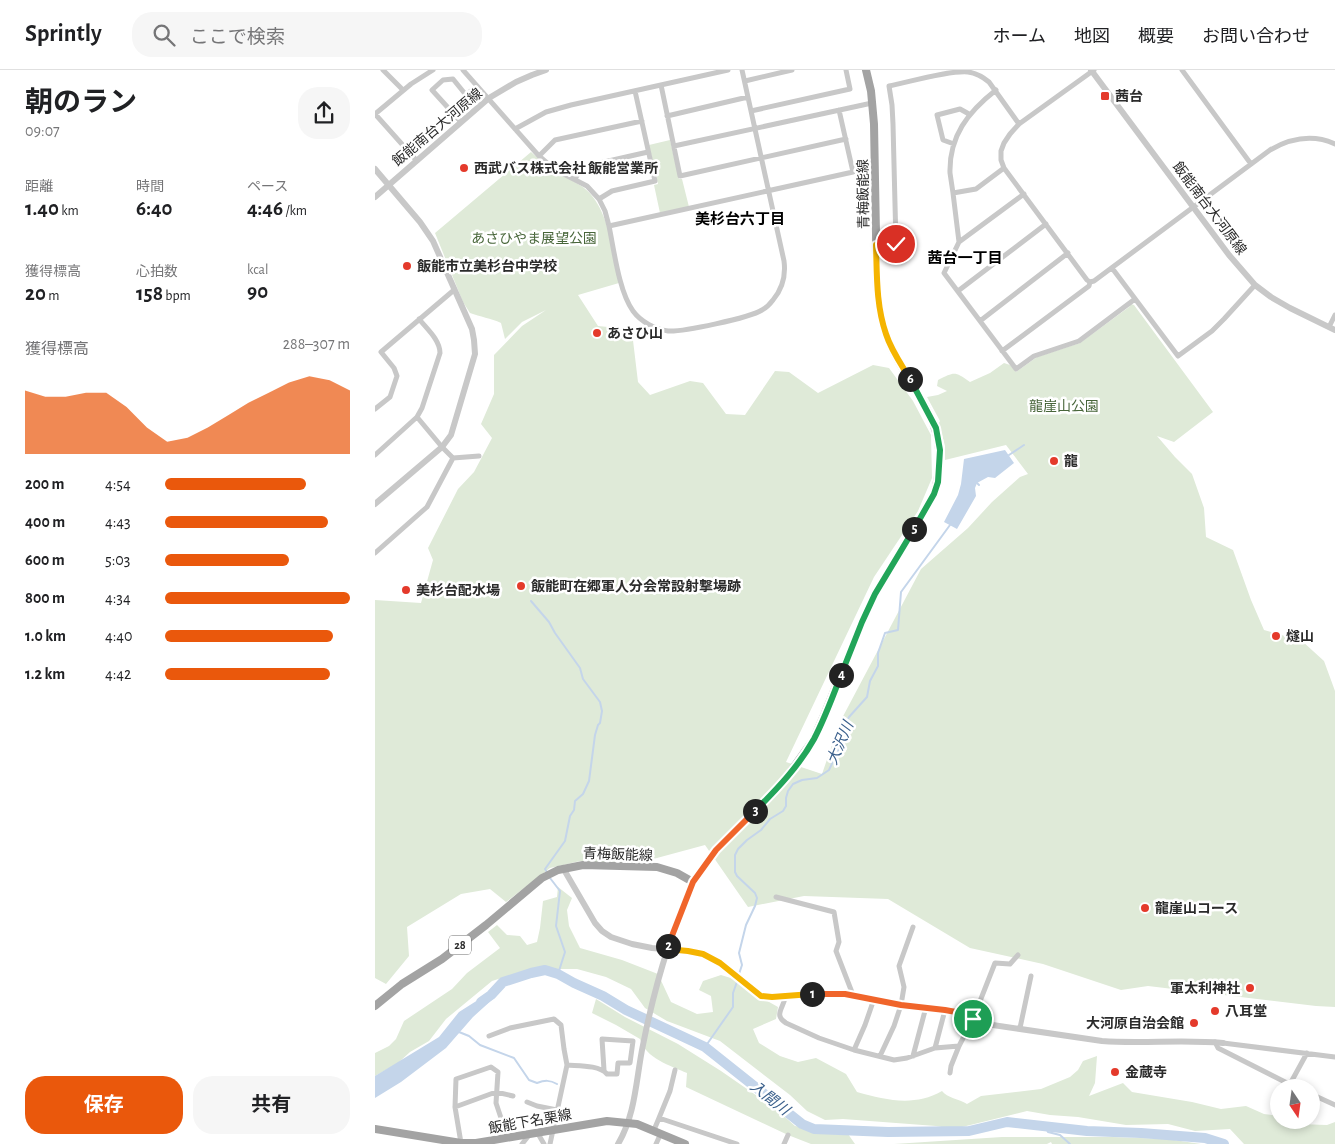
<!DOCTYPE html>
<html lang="ja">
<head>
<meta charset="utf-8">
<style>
  body { margin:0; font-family:"Alegreya Sans","Noto Sans JP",sans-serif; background:#f6f6f6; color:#202124; height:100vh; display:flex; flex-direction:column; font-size:19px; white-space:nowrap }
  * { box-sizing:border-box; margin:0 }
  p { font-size:16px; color:#757577 }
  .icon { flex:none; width:28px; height:28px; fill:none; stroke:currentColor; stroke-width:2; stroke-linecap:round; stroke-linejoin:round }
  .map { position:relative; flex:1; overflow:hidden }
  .side { display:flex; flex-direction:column; background:#fff; width:375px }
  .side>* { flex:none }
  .needle { width:32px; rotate:167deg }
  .tools { position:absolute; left:895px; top:1009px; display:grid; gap:10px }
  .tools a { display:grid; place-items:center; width:50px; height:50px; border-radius:50%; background:#fff; box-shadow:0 2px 8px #0003; font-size:25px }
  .pin { position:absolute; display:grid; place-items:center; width:42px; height:42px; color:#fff; margin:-21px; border:2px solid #fff; border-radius:50%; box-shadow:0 1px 5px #0007 }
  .km { position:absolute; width:25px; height:25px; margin:-12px; border-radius:50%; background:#222; color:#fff; font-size:14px; line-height:25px; text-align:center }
  .round { display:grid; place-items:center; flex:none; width:52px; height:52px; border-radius:20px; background:#f6f6f6 }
  .headline { display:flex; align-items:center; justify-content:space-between; height:85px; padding:0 25px }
  h1 { font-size:28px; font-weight:700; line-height:38px }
  .stats { display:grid; grid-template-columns:repeat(3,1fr); gap:8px; height:85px; padding:5px 25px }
  .stats div { display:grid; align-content:center }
  .stats b { font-size:21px; font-weight:700 }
  .stats small { font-size:14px; font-weight:400 }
  .stats p { font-size:14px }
  .chart { height:140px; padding:10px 25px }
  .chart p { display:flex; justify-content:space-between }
  .chart svg { width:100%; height:90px; margin-top:5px; fill:#ea580c; opacity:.7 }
  .button { display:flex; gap:10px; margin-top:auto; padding:10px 25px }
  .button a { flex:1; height:58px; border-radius:20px; background:#ea580c; color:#fff; font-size:20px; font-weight:700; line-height:58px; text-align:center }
  .button a+a { background:#f6f6f6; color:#202124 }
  ul { padding:0 25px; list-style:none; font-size:16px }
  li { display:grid; grid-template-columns:80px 60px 1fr; align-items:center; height:38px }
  li i { height:12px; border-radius:6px; background:#ea580c }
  header { display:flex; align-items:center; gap:30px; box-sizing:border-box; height:70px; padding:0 25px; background:#fff; border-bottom:1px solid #e0e0e0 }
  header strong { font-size:24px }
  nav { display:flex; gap:28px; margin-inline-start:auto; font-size:18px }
  .search { width:350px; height:45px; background:#f6f6f6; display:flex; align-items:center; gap:12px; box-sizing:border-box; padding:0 18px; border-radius:20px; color:#757577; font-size:19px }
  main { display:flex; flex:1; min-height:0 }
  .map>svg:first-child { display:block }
</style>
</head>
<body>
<header>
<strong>Sprintly</strong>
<div class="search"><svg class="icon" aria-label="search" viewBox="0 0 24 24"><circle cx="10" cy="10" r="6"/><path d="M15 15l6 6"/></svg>ここで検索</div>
<nav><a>ホーム</a><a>地図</a><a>概要</a><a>お問い合わせ</a></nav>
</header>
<main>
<section class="side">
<div class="headline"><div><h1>朝のラン</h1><p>09:07</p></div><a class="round"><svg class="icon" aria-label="share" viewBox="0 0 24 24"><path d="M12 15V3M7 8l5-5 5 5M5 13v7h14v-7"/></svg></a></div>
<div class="stats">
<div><p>距離</p><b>1.40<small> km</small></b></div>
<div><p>時間</p><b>6:40</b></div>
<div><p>ペース</p><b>4:46<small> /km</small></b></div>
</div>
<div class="stats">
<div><p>獲得標高</p><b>20<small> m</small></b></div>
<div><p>心拍数</p><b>158<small> bpm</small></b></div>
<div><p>kcal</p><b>90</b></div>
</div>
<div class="chart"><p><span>獲得標高</span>288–307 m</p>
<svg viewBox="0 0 160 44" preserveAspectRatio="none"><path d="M0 44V13L10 16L20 16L30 14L40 14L50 21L60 31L70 38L80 36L90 31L100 25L110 19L120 14L130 9L140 6L150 8L160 13V44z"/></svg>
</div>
<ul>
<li><b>200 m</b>4:54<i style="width:76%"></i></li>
<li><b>400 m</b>4:43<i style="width:88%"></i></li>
<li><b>600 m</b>5:03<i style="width:67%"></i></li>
<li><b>800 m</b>4:34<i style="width:100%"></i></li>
<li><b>1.0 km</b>4:40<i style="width:91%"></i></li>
<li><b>1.2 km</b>4:42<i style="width:89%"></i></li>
</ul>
<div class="button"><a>保存</a><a>共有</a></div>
</section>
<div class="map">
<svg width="960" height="1074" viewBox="0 0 960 1074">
  <rect width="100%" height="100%" fill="#fff"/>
  <path fill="#dfead8" d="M 295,70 L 304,109 L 307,109 L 314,137 L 285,143 L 279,115 L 283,114 L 274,75 Z
    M 156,82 L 172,96 L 208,117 C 234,137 238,182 244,213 L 203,225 L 223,256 L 243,258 L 257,262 L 263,312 L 275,325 L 315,311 L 328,313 L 351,344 L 370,345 L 400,301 L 414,302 L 443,323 L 498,295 L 514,298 L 538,331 L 556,365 L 557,408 L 543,441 L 499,507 L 411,692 L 447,704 L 465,652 L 546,499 L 593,458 L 617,432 L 645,407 L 653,404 L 631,375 L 570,390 L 570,376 L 564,353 L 565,351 L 552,327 L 563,325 L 572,321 L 562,316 L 563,310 C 580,302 579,301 595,312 L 615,303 L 629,293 L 635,295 L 641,302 L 662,287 L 705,273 L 754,237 L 756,234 L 759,235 L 838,342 L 799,372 L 782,366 L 800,387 L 817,404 L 829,438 L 831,467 L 858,480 L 876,530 L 889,560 L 927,571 L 949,591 L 960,621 L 960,937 L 941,936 L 773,916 L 746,920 L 668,894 L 595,878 L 513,829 L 429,826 L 373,837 L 330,775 L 256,795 L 205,791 L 175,798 L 131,832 L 115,819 L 86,824 L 32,857 L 34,886 L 11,914 L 0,908 L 0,530 L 46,533 L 58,490 L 53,478 L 83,419 L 99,402 L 117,368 L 106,354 L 119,324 L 119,285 L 147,256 L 171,240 L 147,252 L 130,269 L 126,253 C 116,248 105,247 95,243 L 88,232 L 60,163 Z
    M 183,817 L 197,828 L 192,840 L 194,856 L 205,878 L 247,890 L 283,904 L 296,932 L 322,944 L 338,942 L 336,926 L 324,920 L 328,911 L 346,905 L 359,909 L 385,927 L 403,937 L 401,949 L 378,959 L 384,973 L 405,986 L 423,992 L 441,988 L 471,1004 L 482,1022 C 511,1030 539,1037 567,1021 C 572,1028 584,1029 592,1034 L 606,1026 L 666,1019 L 695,1007 L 703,1000 L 708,991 L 722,986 L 720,1013 L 714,1026 L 748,1013 L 757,1022 L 817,1032 L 846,1039 L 871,1036 L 889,1044 L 904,1046 L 904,1050 L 917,1050 L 922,1054 L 952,1055 L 960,1052 L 960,1074 L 869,1074 L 855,1059 L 820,1061 L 793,1054 L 751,1055 L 703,1047 L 675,1045 L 652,1041 L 579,1059 L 561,1056 L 468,1049 L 450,1050 L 432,1041 L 415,1025 L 345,971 L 292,951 L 270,938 L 256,919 L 231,907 L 202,899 L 155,899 L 117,911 L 71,949 L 54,971 L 35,982 L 23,993 L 0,1006 L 0,983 L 14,976 L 21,969 L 29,951 L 77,919 L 92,903 L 125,878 L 113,862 L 122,855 L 132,865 L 145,866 L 152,875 L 162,872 L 165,858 L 168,831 L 182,827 Z
    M 221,929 L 250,947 L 303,974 L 346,1001 L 401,1039 L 420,1056 L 473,1064 L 480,1074 L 436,1074 L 413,1065 L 311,1017 L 312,1003 C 296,996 270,988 265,969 L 241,955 L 217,943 Z
    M 627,1067 L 737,1067 L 792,1069 L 826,1074 L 677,1074 L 676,1072 L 672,1074 L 519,1074 Z"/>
  <path fill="#c4d5ea" d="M 630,380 L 639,393 L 620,408 L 613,407 L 602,413 L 600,418 L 601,426 L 582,459 L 569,452 L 583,425 L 586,414 L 589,389 Z
    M 114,923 L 119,928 L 98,947 L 71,978 L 26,1012 L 0,1028 L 0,1006 L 64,967 L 84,942 Z"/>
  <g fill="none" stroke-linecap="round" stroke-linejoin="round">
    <path stroke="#c4d5ea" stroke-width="2" d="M 634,385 L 649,375
      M 602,413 L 604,415
      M 156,531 L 174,552 L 180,563 L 205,598 L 208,609 L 225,632 L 227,641 L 225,653 L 223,655 L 220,665 L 214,711 L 208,724 L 200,731 L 199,740 L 195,746 L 190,771 L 170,799 L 173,804
      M 175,808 L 185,821 L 181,856 L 190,882 L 183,904
      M 364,904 L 367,895 L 364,883 L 371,855 L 380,836 L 382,828 L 380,823 L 362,806 L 360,802 L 360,785 L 363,779 L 372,770 L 386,760 L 395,749 L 408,741 L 411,736 L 411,728 L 413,721 L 418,714 L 427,710 L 442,708 L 454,700 L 468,670 L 470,654 L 474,647 L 492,627 L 495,611 L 503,596 L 503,583 L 510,563 L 523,560 L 526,522 L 575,455
      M 84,962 L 94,966 L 105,975 L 139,988 L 154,1010 L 162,1013 C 170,1010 175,1010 182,1014
      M 330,977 L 358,937 L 358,923 L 363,909
      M 670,1056 L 673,1062 L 685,1065 L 695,1074"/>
    <path stroke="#c4d5ea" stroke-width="10" d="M 106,932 L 116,925 L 128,912 L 156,903 L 170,900 L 183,904 L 199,913 L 228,926 L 251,940 L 330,977 L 427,1054 L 439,1059 L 513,1062 L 594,1061 L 632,1052 L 712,1061 L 766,1063 L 830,1068 L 849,1074"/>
    <path stroke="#c8c8c8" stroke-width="5" d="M 8,0 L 28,20
      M 88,0 L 164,86 L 179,99 L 212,116 L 224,129 L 230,141 L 234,156 L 478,102 L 464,40
      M 807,0 L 876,94
      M 370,11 L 417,0
      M 286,15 L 305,106 L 471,69
      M 621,20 C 593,42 574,66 575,103 C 576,110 577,116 578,123 L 601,119 L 629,98
      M 376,41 L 475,19 L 471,0
      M 0,44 L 36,14 L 58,0
      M 0,44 L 42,91
      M 292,46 L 373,27
      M 86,52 L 57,20 L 68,10 L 78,9 L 91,25 L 102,16
      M 140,59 L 171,42 L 196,35 L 353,0
      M 579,74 L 568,70 L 562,45 L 585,39 L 594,44
      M 299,76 L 497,33
      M 164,86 L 180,70 L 267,51
      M 200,109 L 207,97 L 273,82
      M 578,123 L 584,172 L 649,124
      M 224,129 L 237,121 L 280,111 L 260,21
      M 234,156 C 239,180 244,222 258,241 C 266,252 280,259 293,261 C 308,262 374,248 387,240 C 391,238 395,234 398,230 C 408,218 411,206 409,191 L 367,0
      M 584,172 L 569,203 L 641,299 L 659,286 L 704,271 L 760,229
      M 501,175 L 521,174 L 518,54 L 517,35 L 514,16 C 534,12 575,0 593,2 C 601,3 608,7 614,12 L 644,54
      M 737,198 L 803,286 L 837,261 L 849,249 L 880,215
      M 715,212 L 712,210 L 629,98 L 626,90 L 626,81 L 629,73 L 635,64 L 644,54 L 719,0
      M 583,221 L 671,154
      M 605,251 L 693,183
      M 954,257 L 960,245
      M 627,281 L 714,216 L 715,212 L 719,211 L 895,80 C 916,68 938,64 960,74
      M 0,339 L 15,327 L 22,306 L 19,298 L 6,282 L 79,220
      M 42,347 L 67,377 L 78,388 L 104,386
      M 0,385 L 42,347 L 47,338 L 65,283 C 65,270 52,259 44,249
      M 0,483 L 52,437 L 78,388
      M 401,827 L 459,842 L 464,872 L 461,881 L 478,925
      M 410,927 C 409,938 398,945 411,953 L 444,968 L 479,980 L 519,990 L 532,988 L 560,978 L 584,976 L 598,949 L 620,893 L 635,894 L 643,885
      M 645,958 L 656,906
      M 114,966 L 135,958 L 179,949 L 186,955 L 189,979 L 192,995 L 175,1074
      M 840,972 L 843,978 L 922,1018
      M 848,973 L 960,987
      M 560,978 L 570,940
      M 479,980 L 490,955 L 499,929
      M 505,986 L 519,956 L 526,935 L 529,917 L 524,896 L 538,857
      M 538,986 L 551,937
      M 192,995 C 204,996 224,995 232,1004 L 242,1004 L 243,993 L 255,993 L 258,971 L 227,969 L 229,1000
      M 575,1003 L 576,996 L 584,976
      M 915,1014 L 932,983
      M 936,1024 L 960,1035
      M 152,1032 L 162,1036 L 182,1040
      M 80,1037 L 121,1022 L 138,1026
      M 284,1048 L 295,1021 L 300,1000
      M 279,1060 L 284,1048 L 362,1074
      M 162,1062 L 169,1074
      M 86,1073 L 80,1037 L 81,1009 L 116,997 L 123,1002 L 121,1033 L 127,1051 L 130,1068
      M 147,1074 L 155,1064
      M 281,1074 L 286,1063
      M 409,1074 L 413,1065"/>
    <path stroke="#c8c8c8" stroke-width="6" d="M 716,0 L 854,185 L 880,215 L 896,227 L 915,238 L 960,260
      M 0,99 L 45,152 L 58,171 L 97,259 L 99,270 L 100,284 L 76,365 L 67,377 L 0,434
      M 0,127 L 114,28 L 141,12 L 157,5 L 171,0
      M 188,798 L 220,853 L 227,861 L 236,867 L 257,874 L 277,878 L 313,881 L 328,884 L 345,893 L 383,923 L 391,927 L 450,923 L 470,924 L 526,935 L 581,942 L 611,954 L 727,971 C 768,974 808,969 848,973
      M 243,1074 C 261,1044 261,1008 268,975 C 279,919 295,864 318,812"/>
    <path stroke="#a3a3a3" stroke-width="8" d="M 0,936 L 27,914 L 67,889 L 111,855 L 167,808 L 183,800 L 208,795 L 282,797 L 302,803 L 318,812 L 341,780 L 398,723 L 411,708 L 438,670 L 450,643 L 487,552 L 500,524 L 559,424 C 578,357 544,333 517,279 C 508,260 505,240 502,219 L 499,54 L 496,21 L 491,0
      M 0,1059 L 86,1073 L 101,1073 L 232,1051 L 262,1054 L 310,1074"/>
  </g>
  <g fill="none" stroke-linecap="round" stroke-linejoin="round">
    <defs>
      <path id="split-1" d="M 437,924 L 470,924 L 526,935 L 570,940 L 581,942 L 598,949"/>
      <path id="split-2" d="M 293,876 L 292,879 L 313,881 L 328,884 L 345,893 L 386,926 L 397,927 L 437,924"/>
      <path id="split-3" d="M 293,876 L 318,812 L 341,780 L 380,741"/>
      <path id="split-4" d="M 380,741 C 402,719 424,696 439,669 C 450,648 458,626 466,605"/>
      <path id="split-5" d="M 466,605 L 487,552 L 500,524 L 539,459"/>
      <path id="split-6" d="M 535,309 L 561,358 L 565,380 L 563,412 L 559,424 L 539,459"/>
      <path id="split-7" d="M 521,174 L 501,175 C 502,205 501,235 511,264 C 516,280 526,294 535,309"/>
    </defs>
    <use href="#split-1" stroke="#fff" stroke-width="10"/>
    <use href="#split-2" stroke="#fff" stroke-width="10"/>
    <use href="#split-3" stroke="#fff" stroke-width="10"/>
    <use href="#split-4" stroke="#fff" stroke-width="10"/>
    <use href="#split-5" stroke="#fff" stroke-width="10"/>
    <use href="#split-6" stroke="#fff" stroke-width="10"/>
    <use href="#split-7" stroke="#fff" stroke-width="10"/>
    <use href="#split-1" stroke="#f0652b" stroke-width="6"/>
    <use href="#split-2" stroke="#f5b400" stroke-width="6"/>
    <use href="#split-3" stroke="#f0652b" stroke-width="6"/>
    <use href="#split-4" stroke="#22a559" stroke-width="6"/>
    <use href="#split-5" stroke="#22a559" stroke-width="6"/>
    <use href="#split-6" stroke="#22a559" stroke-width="6"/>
    <use href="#split-7" stroke="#f5b400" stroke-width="6"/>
  </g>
  <g fill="#e43a2b" stroke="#fff" stroke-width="2">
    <rect x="725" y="21" width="10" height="10" rx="2.5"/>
    <circle cx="89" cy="98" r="5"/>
    <circle cx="32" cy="196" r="5"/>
    <circle cx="222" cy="263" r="5"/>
    <circle cx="679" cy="391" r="5"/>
    <circle cx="146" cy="516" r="5"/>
    <circle cx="31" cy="520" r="5"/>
    <circle cx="901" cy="566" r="5"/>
    <circle cx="770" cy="838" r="5"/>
    <circle cx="875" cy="918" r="5"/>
    <circle cx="840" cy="941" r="5"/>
    <circle cx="819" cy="953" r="5"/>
    <circle cx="740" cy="1002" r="5"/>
  </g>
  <g text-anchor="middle" stroke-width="5" stroke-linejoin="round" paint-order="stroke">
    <rect fill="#fff" stroke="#6b6b6b" stroke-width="1" x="74" y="865.5" width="22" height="19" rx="4"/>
    <g font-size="12" font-weight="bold" fill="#2b2b2b">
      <text x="85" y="879">28</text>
    </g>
    <g font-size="14" font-weight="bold" fill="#2b2b2b" stroke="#fff" text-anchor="start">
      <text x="740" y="31">茜台</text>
      <text x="99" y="103">西武バス株式会社 飯能営業所</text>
      <text x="42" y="201">飯能市立美杉台中学校</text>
      <text x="232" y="268">あさひ山</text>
      <text x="689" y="396">龍</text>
      <text x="156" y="521">飯能町在郷軍人分会常設射撃場跡</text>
      <text x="41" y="525">美杉台配水場</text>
      <text x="911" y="571">燧山</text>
      <text x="780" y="843">龍崖山コース</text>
      <text x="865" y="923" text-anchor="end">軍太利神社</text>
      <text x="850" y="946">八耳堂</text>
      <text x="809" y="958" text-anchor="end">大河原自治会館</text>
      <text x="750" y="1007">金蔵寺</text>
    </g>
    <g font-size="14" fill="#2b2b2b" stroke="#fff">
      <text transform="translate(62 57) rotate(-40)" y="5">飯能南台大河原線</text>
      <text transform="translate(488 124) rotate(-91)" y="5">青梅飯能線</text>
      <text transform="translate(835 138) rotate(53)" y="5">飯能南台大河原線</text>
      <text transform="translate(243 784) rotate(2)" y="5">青梅飯能線</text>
      <text transform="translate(155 1051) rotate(-10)" y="5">飯能下名栗線</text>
    </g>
    <g font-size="14" fill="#48663a" stroke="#fff">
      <text x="159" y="173">あさひやま展望公園</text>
      <text x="689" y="341">龍崖山公園</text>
    </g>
    <g font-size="15" font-weight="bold" fill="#000" stroke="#fff">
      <text x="365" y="154">美杉台六丁目</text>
      <text x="590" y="193">茜台一丁目</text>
    </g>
    <g font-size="15" font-style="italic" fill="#3b608c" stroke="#fff">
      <text transform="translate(465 673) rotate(-67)" y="5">大沢川</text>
      <text transform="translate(395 1028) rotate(38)" y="5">入間川</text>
    </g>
  </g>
</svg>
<div class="tools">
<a><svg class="needle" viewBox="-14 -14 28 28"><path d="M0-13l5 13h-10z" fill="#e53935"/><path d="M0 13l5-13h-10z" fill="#757577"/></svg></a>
</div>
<div class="pin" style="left:598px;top:949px;background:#1e9e55"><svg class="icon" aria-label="arrive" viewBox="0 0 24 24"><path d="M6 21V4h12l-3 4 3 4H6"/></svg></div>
<div class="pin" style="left:521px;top:174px;background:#d93025"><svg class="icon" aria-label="check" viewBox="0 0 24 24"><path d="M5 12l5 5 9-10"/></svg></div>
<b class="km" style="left:437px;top:924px">1</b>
<b class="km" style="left:293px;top:876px">2</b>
<b class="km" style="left:380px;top:741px">3</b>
<b class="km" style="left:466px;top:605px">4</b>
<b class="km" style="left:539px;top:459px">5</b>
<b class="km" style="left:535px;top:309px">6</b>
</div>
</main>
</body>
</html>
